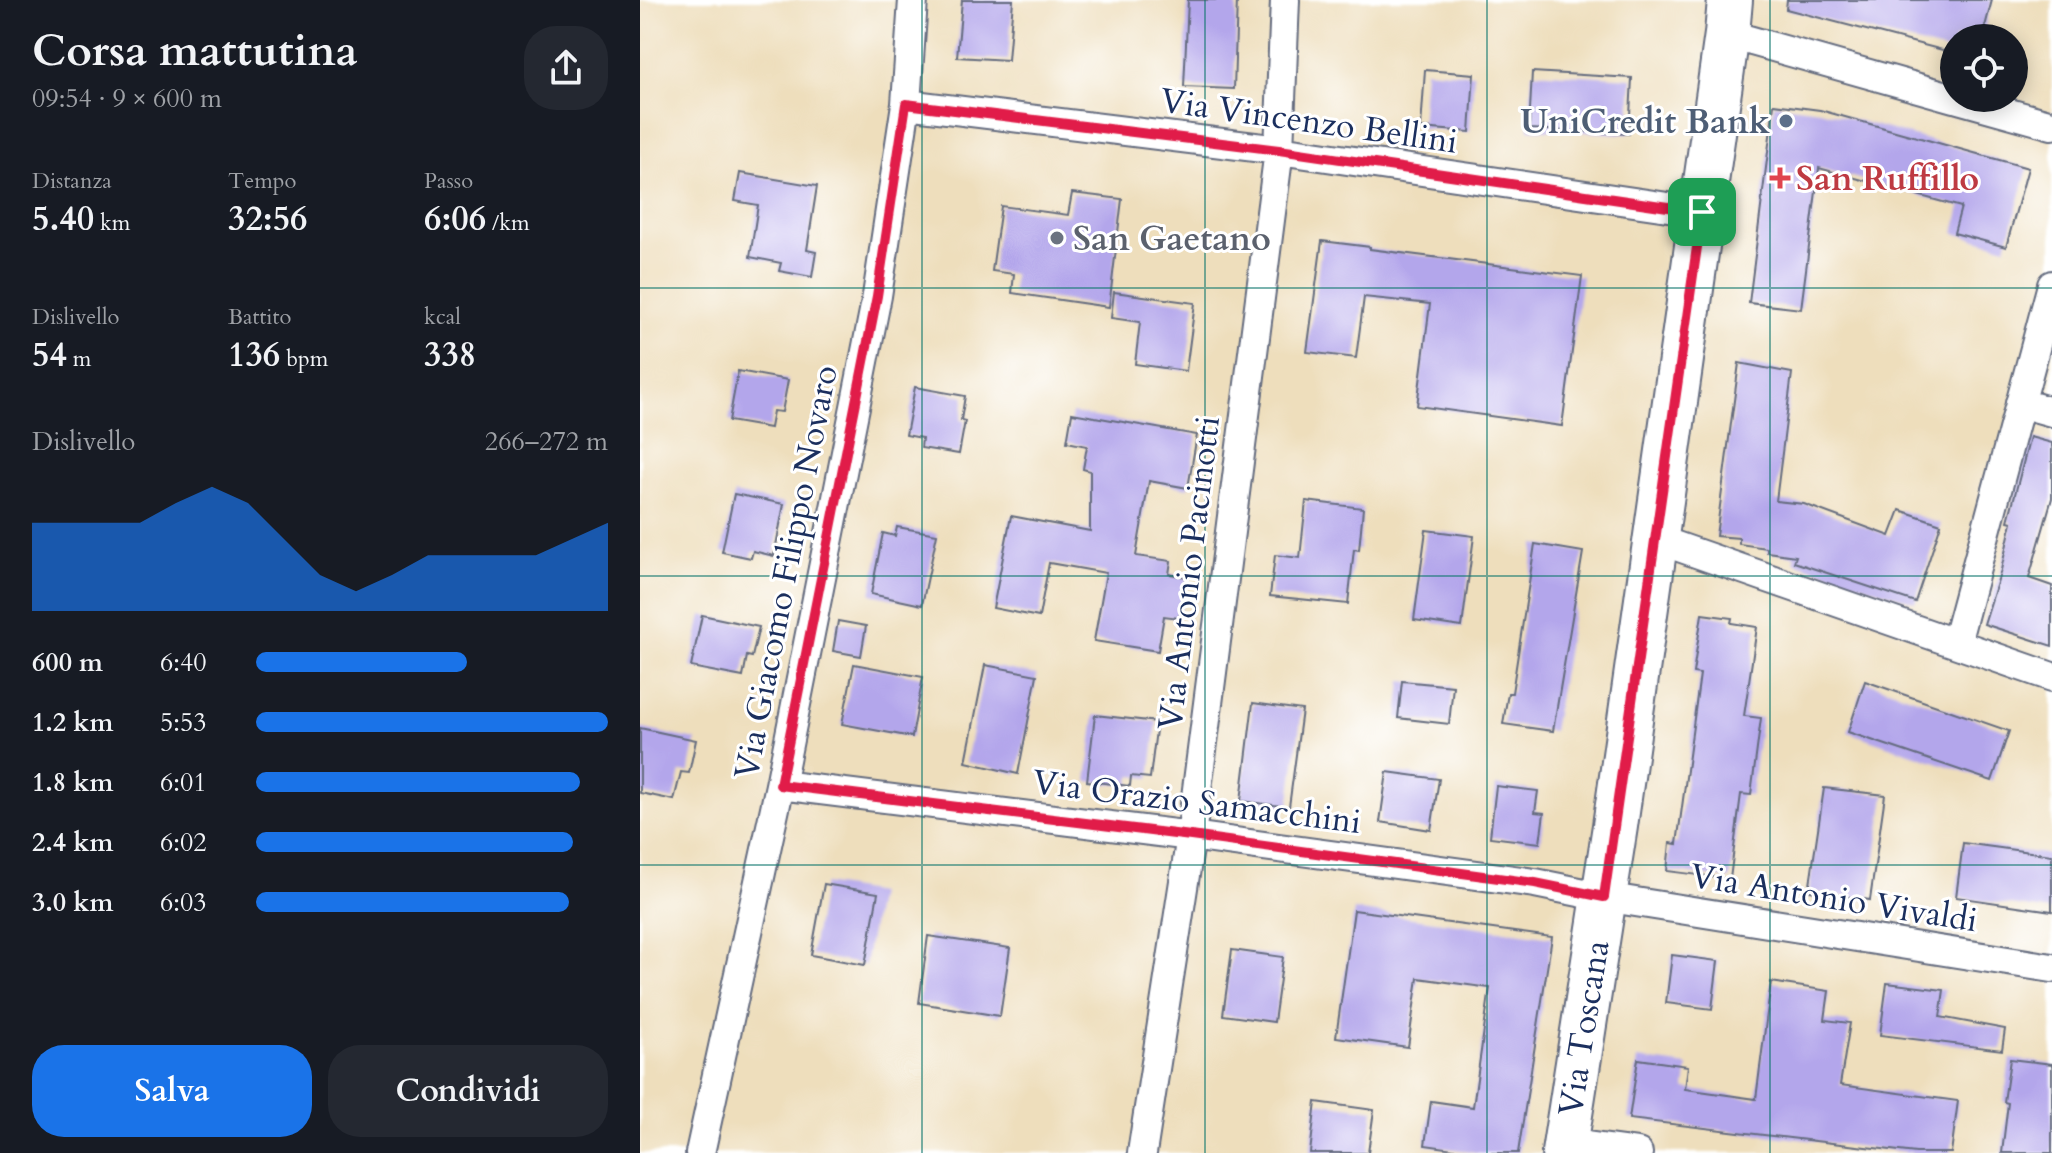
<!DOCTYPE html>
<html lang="it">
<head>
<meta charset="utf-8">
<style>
  body { margin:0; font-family:Cardo,serif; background:#242831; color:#f1f3f6; height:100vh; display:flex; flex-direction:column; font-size:30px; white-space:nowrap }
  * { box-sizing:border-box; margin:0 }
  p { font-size:26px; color:#9ea1a6 }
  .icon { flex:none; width:44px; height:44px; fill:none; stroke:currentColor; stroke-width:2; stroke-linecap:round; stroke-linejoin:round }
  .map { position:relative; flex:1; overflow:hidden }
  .panel { display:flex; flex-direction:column; background:#171b24; width:640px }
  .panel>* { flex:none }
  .buttons { position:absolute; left:1300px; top:24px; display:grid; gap:16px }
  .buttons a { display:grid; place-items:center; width:88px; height:88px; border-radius:50%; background:#171b24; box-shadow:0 4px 20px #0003; font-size:40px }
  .pin { position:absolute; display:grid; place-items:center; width:68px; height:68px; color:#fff; margin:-34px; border-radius:16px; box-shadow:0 4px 12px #0006 }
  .round { display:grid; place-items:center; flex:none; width:84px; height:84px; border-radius:32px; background:#242831 }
  .summary { display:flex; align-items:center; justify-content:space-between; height:136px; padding:0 32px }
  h1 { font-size:44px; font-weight:600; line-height:60px }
  .stats { display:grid; grid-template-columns:repeat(3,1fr); gap:12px; height:136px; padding:8px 32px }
  .stats div { display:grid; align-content:center }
  .stats b { font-size:34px; font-weight:600 }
  .stats small { font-size:22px; font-weight:400 }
  .stats p { font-size:22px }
  .chart { height:224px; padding:16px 32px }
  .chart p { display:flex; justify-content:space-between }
  .chart svg { width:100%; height:144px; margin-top:8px; fill:#1a73e8; opacity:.7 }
  .primary-button { display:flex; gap:16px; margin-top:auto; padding:16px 32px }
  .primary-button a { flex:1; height:92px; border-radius:32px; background:#1a73e8; color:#fff; font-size:32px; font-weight:600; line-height:92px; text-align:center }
  .primary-button a+a { background:#242831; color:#f1f3f6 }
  ul { padding:0 32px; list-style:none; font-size:26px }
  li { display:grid; grid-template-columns:128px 96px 1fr; align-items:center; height:60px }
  li i { height:20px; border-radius:10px; background:#1a73e8 }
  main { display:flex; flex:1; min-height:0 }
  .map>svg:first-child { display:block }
</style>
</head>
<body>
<main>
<section class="panel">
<div class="summary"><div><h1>Corsa mattutina</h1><p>09:54 · 9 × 600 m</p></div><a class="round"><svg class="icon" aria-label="share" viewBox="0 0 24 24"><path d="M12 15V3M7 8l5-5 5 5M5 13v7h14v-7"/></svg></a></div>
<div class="stats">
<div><p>Distanza</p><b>5.40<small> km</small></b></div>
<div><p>Tempo</p><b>32:56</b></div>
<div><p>Passo</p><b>6:06<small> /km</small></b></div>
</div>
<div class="stats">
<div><p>Dislivello</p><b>54<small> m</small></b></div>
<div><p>Battito</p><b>136<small> bpm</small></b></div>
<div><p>kcal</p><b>338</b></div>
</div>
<div class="chart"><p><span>Dislivello</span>266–272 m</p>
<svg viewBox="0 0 160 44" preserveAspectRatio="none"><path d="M0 44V17L10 17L20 17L30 17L40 11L50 6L60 11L70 22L80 33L90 38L100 33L110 27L120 27L130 27L140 27L150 22L160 17V44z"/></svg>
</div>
<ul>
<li><b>600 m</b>6:40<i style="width:60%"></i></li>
<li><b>1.2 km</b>5:53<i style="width:100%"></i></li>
<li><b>1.8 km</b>6:01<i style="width:92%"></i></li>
<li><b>2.4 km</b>6:02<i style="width:90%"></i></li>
<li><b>3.0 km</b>6:03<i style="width:89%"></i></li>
</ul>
<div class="primary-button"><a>Salva</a><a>Condividi</a></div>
</section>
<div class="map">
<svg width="1412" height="1153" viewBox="0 0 1412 1153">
  <rect width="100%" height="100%" fill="#fff"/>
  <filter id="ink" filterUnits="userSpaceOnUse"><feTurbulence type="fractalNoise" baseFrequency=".0125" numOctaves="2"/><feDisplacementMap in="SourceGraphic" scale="16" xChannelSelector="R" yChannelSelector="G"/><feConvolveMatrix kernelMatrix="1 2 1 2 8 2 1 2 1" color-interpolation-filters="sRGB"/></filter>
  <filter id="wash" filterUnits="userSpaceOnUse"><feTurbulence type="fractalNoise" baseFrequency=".006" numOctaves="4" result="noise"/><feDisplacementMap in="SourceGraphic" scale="32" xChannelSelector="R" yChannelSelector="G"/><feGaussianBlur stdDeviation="1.8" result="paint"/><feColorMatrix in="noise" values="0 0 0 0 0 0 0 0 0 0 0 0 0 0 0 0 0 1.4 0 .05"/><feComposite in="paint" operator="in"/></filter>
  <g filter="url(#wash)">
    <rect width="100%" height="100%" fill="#eedebc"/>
    <g id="blocks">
      <path fill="#b3a6eb" d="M 322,0 L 373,0 L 368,60 L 317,57 Z
        M 548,0 L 597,0 L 594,89 L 544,87 Z
        M 1147,0 L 1352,0 L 1342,38 L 1314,38 L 1314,53 L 1146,9 Z
        M 785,70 L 834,74 L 830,132 L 781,128 Z
        M 892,72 L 992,78 L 989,134 L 889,129 Z
        M 1134,104 L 1180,110 L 1388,168 L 1366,247 L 1314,233 L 1321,207 L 1179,168 L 1161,309 L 1109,303 Z
        M 100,173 L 177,186 L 167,250 L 176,252 L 172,277 L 139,271 L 141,263 L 110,257 L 118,205 L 95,201 Z
        M 432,193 L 482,199 L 469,307 L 372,293 L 374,274 L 352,271 L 361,206 L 428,215 Z
        M 682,241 L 730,247 L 730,249 L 942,276 L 922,426 L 777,406 L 790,304 L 724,297 L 716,358 L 667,352 Z
        M 474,292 L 555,303 L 546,371 L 495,364 L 500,322 L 471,318 Z
        M 1099,363 L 1152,373 L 1136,501 L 1164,504 L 1250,536 L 1260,510 L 1301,524 L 1275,602 L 1154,562 L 1156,556 L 1127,552 L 1127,548 L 1099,544 L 1099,538 L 1076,536 Z
        M 98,371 L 148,380 L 142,412 L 133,411 L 130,428 L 89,421 Z
        M 275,387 L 325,396 L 321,420 L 325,421 L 319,454 L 281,448 L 282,438 L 266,435 Z
        M 432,413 L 557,435 L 548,488 L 509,481 L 496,556 L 531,561 L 529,574 L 547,577 L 539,618 L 524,616 L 518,651 L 454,641 L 466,573 L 409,563 L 399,617 L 353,608 L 371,516 L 450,531 L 450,471 L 443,469 L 447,446 L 427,442 Z
        M 1390,437 L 1412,443 L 1412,498 L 1389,578 L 1412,586 L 1412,646 L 1344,624 L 1361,570 L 1372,522 L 1368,521 Z
        M 94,494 L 144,504 L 134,556 L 113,551 L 111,558 L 82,552 Z
        M 666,501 L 723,508 L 719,550 L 714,549 L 708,604 L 630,596 L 635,555 L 660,558 Z
        M 257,527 L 297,534 L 282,605 L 231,594 L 243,533 L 255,536 Z
        M 786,530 L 834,536 L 822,627 L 774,620 Z
        M 895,544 L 943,552 L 913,731 L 863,724 L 868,693 L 872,693 Z
        M 1062,614 L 1092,618 L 1091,623 L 1117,627 L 1104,716 L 1121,718 L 1111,795 L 1101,794 L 1090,879 L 1027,871 L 1030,843 L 1037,844 L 1060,674 L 1053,673 Z
        M 62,615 L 119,627 L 112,657 L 107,656 L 103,677 L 51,667 Z
        M 198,621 L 226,626 L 221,656 L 193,651 Z
        M 214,664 L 283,677 L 272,737 L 202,724 Z
        M 345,665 L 397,675 L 378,774 L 326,762 Z
        M 762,681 L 813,686 L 809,724 L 758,718 Z
        M 1225,681 L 1369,731 L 1352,781 L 1208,732 Z
        M 613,703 L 662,710 L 649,807 L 601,801 Z
        M 455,715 L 517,722 L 510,778 L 491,776 L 490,786 L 447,781 Z
        M 0,728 L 56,740 L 49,773 L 41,772 L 34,800 L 0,793 Z
        M 747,772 L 799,779 L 791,830 L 740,822 Z
        M 856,786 L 898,791 L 895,812 L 904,813 L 900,843 L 850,837 Z
        M 1184,788 L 1245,795 L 1230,900 L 1169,891 Z
        M 1323,843 L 1412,855 L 1412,911 L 1316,897 Z
        M 184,884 L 238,893 L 225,965 L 171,955 Z
        M 714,910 L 912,937 L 878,1153 L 842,1153 L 785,1145 L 791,1101 L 833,1107 L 850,988 L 778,978 L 768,1047 L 696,1037 Z
        M 288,936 L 370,948 L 360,1016 L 279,1003 Z
        M 592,950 L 643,957 L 634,1022 L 583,1015 Z
        M 1032,955 L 1078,961 L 1072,1009 L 1026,1003 Z
        M 1131,982 L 1189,991 L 1185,1020 L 1210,1023 L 1200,1085 L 1318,1101 L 1311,1153 L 1276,1153 L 989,1119 L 998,1059 L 1048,1066 L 1045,1089 L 1116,1099 Z
        M 1247,983 L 1304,990 L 1300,1017 L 1365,1029 L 1362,1050 L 1240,1035 Z
        M 1370,1059 L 1412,1064 L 1412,1153 L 1362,1153 L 1368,1103 L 1364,1102 Z
        M 676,1102 L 734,1110 L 728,1153 L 670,1153 Z"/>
    </g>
  </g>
  <g filter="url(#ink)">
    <use href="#blocks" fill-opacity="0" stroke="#656c7f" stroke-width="2"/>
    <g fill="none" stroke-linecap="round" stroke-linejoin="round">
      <defs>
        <path id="minor" d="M 1087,34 L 1314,98
          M 1315,98 L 1412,125
          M 266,104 L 639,150 L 1062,212
          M 1380,403 L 1412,412
          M 1016,539 L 1412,677
          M 1316,643 L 1412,285
          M 140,785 L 551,836 L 895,883 L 964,897 L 1412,968
          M 925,1143 L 998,1153
          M 60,1153 L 140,785 L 237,296 L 266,104 L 273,0
          M 502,1153 L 551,836 L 639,150 L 645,0"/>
        <path id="primary" d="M 924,1153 L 975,826 L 1087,34 L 1090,0"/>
      </defs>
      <use href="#minor" stroke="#656c7f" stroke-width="32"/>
      <use href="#primary" stroke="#656c7f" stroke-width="48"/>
      <use href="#minor" stroke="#fff" stroke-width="28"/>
      <use href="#primary" stroke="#fff" stroke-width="44"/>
    </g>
  </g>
  <g fill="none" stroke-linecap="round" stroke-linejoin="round" filter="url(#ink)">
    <defs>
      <path id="route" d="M 266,104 L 639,150 L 1062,212 L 964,897 L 895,883 L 551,836 L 140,785 L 237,296 Z"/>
    </defs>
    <use href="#route" stroke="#fff" stroke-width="16"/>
    <use href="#route" stroke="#e11d48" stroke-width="10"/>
  </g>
  <path fill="none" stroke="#0f766e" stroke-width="2" stroke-opacity="0.55" d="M 282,0 L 282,1153M 565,0 L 565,1153M 847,0 L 847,1153M 1130,0 L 1130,1153M 0,288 L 1412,288M 0,576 L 1412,576M 0,865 L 1412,865"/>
  <circle fill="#5c6f8a" stroke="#fff" stroke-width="3" cx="1146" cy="121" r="8"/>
  <path fill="#e0444e" stroke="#fff" stroke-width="3" d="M1136 166h8v8h8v8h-8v8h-8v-8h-8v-8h8z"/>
  <circle fill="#6b7280" stroke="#fff" stroke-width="3" cx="417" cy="238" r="8"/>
  <g text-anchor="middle" stroke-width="6" stroke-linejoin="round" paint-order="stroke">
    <g font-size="34" fill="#1b2f5e" stroke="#fff">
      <text transform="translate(669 120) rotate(8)" y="12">Via Vincenzo Bellini</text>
      <text transform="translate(145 572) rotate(-79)" y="12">Via Giacomo Filippo Novaro</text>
      <text transform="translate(548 573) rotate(-83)" y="12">Via Antonio Pacinotti</text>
      <text transform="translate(557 801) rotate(7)" y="12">Via Orazio Samacchini</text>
      <text transform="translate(1194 897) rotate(9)" y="12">Via Antonio Vivaldi</text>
      <text transform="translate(943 1028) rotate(-81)" y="12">Via Toscana</text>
    </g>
    <g font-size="34" font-weight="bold" fill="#4e5e75" stroke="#fff" text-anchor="end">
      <text x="1130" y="133">UniCredit Bank</text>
    </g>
    <g font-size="34" font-weight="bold" fill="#be3a42" stroke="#fff" text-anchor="start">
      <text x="1156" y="190">San Ruffillo</text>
    </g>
    <g font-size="34" font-weight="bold" fill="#5b616d" stroke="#fff" text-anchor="start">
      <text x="433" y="250">San Gaetano</text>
    </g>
  </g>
</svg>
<div class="buttons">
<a><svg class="icon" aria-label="locate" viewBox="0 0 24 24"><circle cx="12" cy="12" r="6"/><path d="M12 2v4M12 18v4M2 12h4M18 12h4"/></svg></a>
</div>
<div class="pin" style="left:1062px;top:212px;background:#1e9e55"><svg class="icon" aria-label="arrive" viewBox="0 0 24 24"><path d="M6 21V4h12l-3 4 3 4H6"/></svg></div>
</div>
</main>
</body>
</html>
